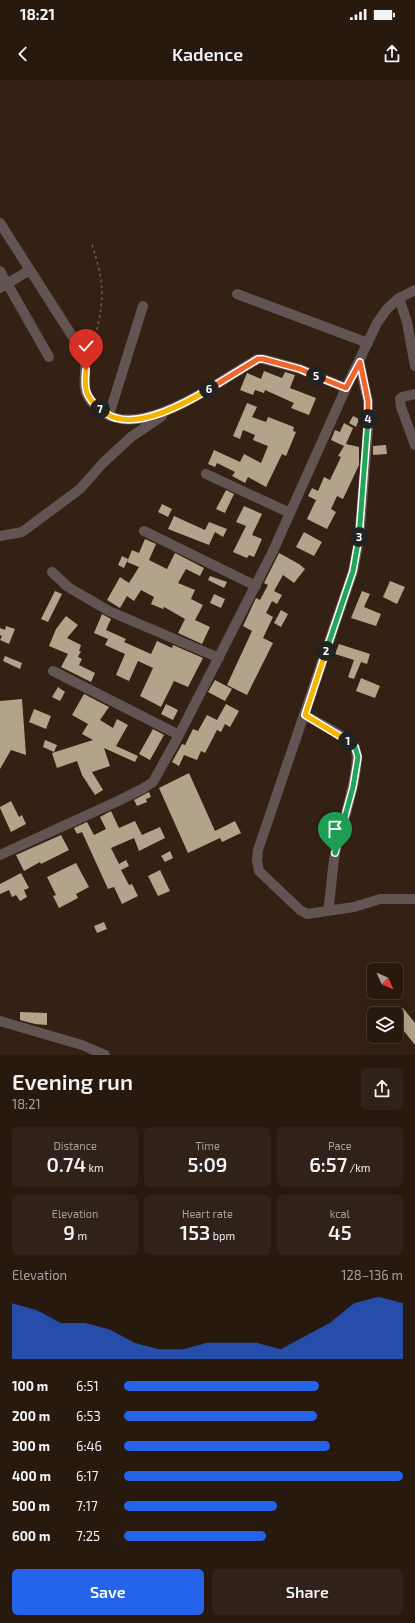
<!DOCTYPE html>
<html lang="en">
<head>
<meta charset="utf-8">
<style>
  body { margin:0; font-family:"Exo 2",sans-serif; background:#302218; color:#f1f3f6; height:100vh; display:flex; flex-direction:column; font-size:15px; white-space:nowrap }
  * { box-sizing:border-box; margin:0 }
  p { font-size:13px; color:#a5a09e }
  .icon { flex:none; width:22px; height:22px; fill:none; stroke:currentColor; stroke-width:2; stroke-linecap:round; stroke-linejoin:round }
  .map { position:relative; height:975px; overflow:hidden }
  .panel { display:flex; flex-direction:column; background:#28190f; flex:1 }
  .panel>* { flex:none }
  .needle { width:26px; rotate:135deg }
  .fabs { position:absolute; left:367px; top:883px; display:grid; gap:8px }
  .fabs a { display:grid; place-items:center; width:36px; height:36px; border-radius:6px; background:#28190f; box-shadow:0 4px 16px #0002,0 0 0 1px #44382f; font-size:20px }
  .pin { position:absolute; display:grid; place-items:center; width:34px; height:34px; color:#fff; margin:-41px -17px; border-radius:50% 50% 50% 0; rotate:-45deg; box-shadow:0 0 4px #0007 }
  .pin .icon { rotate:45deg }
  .km { position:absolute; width:20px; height:20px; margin:-10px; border-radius:50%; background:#222; color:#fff; font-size:11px; line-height:20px; text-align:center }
  .round { display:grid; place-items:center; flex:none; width:42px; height:42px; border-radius:6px; background:#302218 }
  .overview { display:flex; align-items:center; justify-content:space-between; height:68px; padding:0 12px }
  h1 { font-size:22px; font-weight:600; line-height:30px }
  .metrics { display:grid; grid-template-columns:repeat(3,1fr); gap:6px; height:68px; padding:4px 12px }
  .metrics div { display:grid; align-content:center; border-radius:6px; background:#302218; text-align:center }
  .metrics b { font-size:20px; font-weight:600 }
  .metrics small { font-size:11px; font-weight:400 }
  .metrics p { font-size:11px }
  .chart { height:112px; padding:8px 12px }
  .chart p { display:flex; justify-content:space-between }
  .chart svg { width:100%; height:72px; margin-top:4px; fill:#2563eb; opacity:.7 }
  .primary-button { display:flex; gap:8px; margin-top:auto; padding:8px 12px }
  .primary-button a { flex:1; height:46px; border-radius:6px; background:#2563eb; color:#fff; font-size:16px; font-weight:600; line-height:46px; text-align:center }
  .primary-button a+a { background:#302218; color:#f1f3f6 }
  ul { padding:0 12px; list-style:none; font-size:13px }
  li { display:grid; grid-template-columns:64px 48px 1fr; align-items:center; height:30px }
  li i { height:10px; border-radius:5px; background:#2563eb }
  .status { display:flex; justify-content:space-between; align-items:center; height:28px; padding:0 20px; background:#28190f; direction:ltr }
  .status svg { height:11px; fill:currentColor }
  header { display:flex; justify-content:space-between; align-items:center; height:52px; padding:0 12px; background:#28190f; font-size:18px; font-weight:600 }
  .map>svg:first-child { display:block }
</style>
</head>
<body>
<div class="status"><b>18:21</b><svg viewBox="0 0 49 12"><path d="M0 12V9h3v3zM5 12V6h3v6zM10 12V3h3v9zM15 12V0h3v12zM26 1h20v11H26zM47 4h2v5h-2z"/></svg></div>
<header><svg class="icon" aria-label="back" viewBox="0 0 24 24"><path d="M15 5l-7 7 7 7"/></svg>Kadence<svg class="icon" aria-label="share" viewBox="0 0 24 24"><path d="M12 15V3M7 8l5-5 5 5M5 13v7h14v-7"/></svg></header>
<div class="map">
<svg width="415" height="975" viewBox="0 0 415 975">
  <rect width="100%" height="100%" fill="#352114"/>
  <path fill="#b2a38a" d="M 264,291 L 282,298 L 285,292 L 295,295 L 290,308 L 316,318 L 309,335 L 291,328 L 294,323 L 265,310 L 264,313 L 255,310 L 253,315 L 240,310 L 247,293 L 261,299 Z
    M 247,323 L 257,327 L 252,337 L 266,342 L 268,337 L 294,347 L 293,351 L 296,352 L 286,376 L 282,374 L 266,407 L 248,397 L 245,403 L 232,396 L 235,392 L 217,383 L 215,387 L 208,384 L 214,370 L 240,382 L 244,374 L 261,383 L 268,366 L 253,360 L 255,355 L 243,350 L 240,359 L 233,356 Z
    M 353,336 L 359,339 L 356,347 L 349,343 Z
    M 344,343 L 353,348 L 346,364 L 359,367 L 359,385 L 343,419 L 337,416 L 331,429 L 336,432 L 327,449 L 307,439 L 316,420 L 308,416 L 312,408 L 318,411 L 324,397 L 330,400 L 341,377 L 338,376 L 344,366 L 331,360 L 335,350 L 340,352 Z
    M 386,365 L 387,374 L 373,375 L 373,366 Z
    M 226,410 L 234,414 L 225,433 L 216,429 Z
    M 162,424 L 172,429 L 168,437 L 158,432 Z
    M 244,426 L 262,434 L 252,455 L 262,459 L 254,477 L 249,475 L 247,478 L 233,472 L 246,446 L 236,442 Z
    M 174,436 L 205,450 L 209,442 L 227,449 L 223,457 L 215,452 L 209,465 L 168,449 Z
    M 304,452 L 322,462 L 314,476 L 296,467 Z
    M 145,459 L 156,464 L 149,480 L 167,489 L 175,473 L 204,488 L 200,496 L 186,489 L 178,503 L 195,510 L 191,519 L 203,525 L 195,540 L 210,547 L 202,564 L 178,553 L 185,539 L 164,527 L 163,529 L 151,524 L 154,517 L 141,510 L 134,521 L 127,516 L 120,528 L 107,520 L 120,497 L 129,503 L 139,487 L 127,482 L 132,470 L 139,473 Z
    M 279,473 L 299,484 L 305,489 L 294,503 L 283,495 L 274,511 L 282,515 L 277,524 L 272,521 L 266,533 L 273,537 L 263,558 L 273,563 L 247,615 L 227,605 L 252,551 L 243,546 L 256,518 L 260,520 L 268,505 L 264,503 Z
    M 122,476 L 128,479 L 124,488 L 118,485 Z
    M 210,496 L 227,502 L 224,508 L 208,500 Z
    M 390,501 L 405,507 L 397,524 L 383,517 Z
    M 55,511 L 62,514 L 48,542 L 41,539 Z
    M 362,511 L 370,514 L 364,527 L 381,534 L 376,546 L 351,538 Z
    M 214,514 L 225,519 L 221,528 L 210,523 Z
    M 281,530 L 288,534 L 281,547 L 274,543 Z
    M 102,534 L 111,539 L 106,550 L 126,559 L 124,562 L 151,574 L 157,561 L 172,568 L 173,565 L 203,578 L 188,607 L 174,601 L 161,627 L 140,616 L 153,588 L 138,581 L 129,601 L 116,595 L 125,574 L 105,565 L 108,559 L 94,553 Z
    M 66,536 L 78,545 L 67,558 L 81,565 L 79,571 L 81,571 L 78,577 L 82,579 L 79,585 L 95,593 L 91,602 L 61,587 L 68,574 L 49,566 L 56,549 Z
    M 6,546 L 15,549 L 9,564 L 0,560 L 2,556 L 0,555 L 0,548 L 5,550 Z
    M 339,564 L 370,574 L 367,584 L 361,582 L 354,599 L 348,597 L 354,580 L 335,574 Z
    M 5,576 L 22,583 L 20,589 L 3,581 Z
    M 361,598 L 380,606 L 375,618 L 356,611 Z
    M 215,600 L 232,609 L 225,621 L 208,612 Z
    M 58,607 L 65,612 L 60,621 L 52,617 Z
    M 84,614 L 109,627 L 100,640 L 113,648 L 117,639 L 128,645 L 116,666 L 138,676 L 135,682 L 104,668 L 110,686 L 92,692 L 103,710 L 95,715 L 82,695 L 77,681 L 57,688 L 52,673 L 93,660 L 82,654 L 88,644 L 72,635 Z
    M 22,619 L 26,675 L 11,670 L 0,689 L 0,621 Z
    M 166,624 L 178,630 L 173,640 L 161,634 Z
    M 226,624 L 239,631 L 230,647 L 225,644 L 221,652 L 217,650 L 205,673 L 201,671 L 197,680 L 184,675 L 179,686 L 172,682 L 182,664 L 185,665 L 193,649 L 198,651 L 207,635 L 217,640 Z
    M 34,629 L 51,636 L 46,649 L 29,642 Z
    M 153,649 L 164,655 L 150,680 L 139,674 Z
    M 45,660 L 57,665 L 54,672 L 43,667 Z
    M 189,693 L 215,751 L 235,741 L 241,753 L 222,762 L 220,758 L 188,773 L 159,708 Z
    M 149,712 L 151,717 L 146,719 L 147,722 L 137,726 L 134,720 Z
    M 11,721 L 19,737 L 22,735 L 26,744 L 11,752 L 0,728 L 0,727 Z
    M 111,731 L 119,748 L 135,741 L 142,755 L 160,747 L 165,758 L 139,771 L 134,758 L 111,768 L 119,784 L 126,780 L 129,786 L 121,790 L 129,805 L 132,804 L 138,816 L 122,824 L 114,807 L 108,809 L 82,752 L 77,754 L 74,748 L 87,742 L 94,755 L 106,749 L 100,737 Z
    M 61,755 L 69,770 L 41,784 L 40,782 L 24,791 L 16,775 Z
    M 170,771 L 173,778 L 165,782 L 161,776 Z
    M 76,783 L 89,807 L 76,814 L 78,818 L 59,828 L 53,816 L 56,815 L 47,797 Z
    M 160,790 L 170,811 L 158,816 L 148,796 Z
    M 21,793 L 29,808 L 24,810 L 27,817 L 20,821 L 16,815 L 12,817 L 9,810 L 0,814 L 0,804 Z
    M 104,842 L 107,849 L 97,853 L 94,846 Z
    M 403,928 L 415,943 L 415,965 L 396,941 L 396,933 Z
    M 20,932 L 47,933 L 47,945 L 35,944 L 20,940 Z"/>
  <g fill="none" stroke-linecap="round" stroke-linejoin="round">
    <path stroke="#6d5b50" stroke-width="1.5" stroke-dasharray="3 3" stroke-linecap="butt" d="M 89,266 C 95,259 97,250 99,240 C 105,209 101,194 92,164"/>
    <path stroke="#615453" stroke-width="10" d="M 0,143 L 83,273 C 89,289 80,304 88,317 C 126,377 218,300 258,279 L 263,279 L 300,289 L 346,308
      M 0,191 L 49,277
      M 0,208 L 30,190
      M 237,214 L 368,263
      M 399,218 L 407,242 L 415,286
      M 359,282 L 368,321 L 368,349 L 359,461 L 353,491 L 258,770 L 257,781 L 259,791 L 300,830 L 307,834 L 354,827 L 380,819 L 415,819
      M 415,314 L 402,317 L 400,319 L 401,327 L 415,365
      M 109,335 L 143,226
      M 206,394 L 290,433
      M 144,451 L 256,506
      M 0,456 L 22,452 L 80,409 L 103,383 L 131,357 L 162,336
      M 52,492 L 68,507 L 109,531 L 219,578
      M 53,591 L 179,655
      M 305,635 C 318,643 345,655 354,666 C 365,680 339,754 335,773 C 332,792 331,812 328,831
      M 0,775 L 118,721 L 142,709 L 153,702 L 179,655 L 273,471 L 346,308 L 377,243 L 387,229 L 399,218 L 415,210
      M 0,941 L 82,965 L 105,975"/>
  </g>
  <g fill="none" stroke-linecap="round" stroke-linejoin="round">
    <defs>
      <path id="split-1" d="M 335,773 L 353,707 L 358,677 L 355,667 L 348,661"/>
      <path id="split-2" d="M 326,571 L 305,635 L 348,661"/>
      <path id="split-3" d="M 326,571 L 353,491 L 359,457"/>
      <path id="split-4" d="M 359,457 L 368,339"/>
      <path id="split-5" d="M 316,296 L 346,308 L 360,282 L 368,321 L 368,339"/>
      <path id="split-6" d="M 209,309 L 258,279 L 263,279 L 300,289 L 316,296"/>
      <path id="split-7" d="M 100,329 C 104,332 111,337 116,338 C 143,346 186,323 209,309"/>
      <path id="split-8" d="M 86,290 C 84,308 85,317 100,329"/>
    </defs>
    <use href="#split-1" stroke="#fff" stroke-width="8"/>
    <use href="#split-2" stroke="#fff" stroke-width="8"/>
    <use href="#split-3" stroke="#fff" stroke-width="8"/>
    <use href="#split-4" stroke="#fff" stroke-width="8"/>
    <use href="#split-5" stroke="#fff" stroke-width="8"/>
    <use href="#split-6" stroke="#fff" stroke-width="8"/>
    <use href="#split-7" stroke="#fff" stroke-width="8"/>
    <use href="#split-8" stroke="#fff" stroke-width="8"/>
    <use href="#split-1" stroke="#22a559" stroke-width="5"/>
    <use href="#split-2" stroke="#f5b400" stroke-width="5"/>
    <use href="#split-3" stroke="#22a559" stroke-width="5"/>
    <use href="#split-4" stroke="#22a559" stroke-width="5"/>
    <use href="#split-5" stroke="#f0652b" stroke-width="5"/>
    <use href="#split-6" stroke="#f0652b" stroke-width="5"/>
    <use href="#split-7" stroke="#f5b400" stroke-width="5"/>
    <use href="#split-8" stroke="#f5b400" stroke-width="5"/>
  </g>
</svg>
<div class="fabs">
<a><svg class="needle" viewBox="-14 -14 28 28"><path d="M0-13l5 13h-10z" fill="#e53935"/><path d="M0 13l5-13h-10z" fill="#a5a09e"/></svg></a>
<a><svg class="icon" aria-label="layers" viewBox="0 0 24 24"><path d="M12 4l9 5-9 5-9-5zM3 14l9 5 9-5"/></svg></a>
</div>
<div class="pin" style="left:335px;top:773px;background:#1e9e55"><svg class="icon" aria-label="arrive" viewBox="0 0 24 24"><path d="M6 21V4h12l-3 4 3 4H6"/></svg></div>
<div class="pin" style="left:86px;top:290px;background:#d93025"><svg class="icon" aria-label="check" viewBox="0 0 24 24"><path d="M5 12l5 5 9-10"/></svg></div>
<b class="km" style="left:348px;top:661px">1</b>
<b class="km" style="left:326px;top:571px">2</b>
<b class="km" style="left:359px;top:457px">3</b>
<b class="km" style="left:368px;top:339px">4</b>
<b class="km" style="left:316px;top:296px">5</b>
<b class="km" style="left:209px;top:309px">6</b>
<b class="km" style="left:100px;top:329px">7</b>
</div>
<section class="panel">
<div class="overview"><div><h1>Evening run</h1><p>18:21</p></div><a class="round"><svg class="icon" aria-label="share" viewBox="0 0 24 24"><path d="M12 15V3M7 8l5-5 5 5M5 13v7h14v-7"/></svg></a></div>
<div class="metrics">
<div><p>Distance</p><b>0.74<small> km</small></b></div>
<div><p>Time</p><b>5:09</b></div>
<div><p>Pace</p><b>6:57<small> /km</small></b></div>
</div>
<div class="metrics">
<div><p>Elevation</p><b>9<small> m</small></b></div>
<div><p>Heart rate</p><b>153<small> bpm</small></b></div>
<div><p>kcal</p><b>45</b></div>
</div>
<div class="chart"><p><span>Elevation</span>128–136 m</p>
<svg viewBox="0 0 160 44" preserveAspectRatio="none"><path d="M0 44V10L10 14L20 22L30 22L40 26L50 34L60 38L70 38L80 34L90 34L100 34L110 38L120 30L130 22L140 10L150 6L160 10V44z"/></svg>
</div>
<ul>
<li><b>100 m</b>6:51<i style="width:70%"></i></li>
<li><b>200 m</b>6:53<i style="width:69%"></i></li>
<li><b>300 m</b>6:46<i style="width:74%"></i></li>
<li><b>400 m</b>6:17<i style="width:100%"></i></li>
<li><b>500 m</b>7:17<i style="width:55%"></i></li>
<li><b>600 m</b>7:25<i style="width:51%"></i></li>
</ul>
<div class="primary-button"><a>Save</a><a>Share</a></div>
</section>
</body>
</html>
